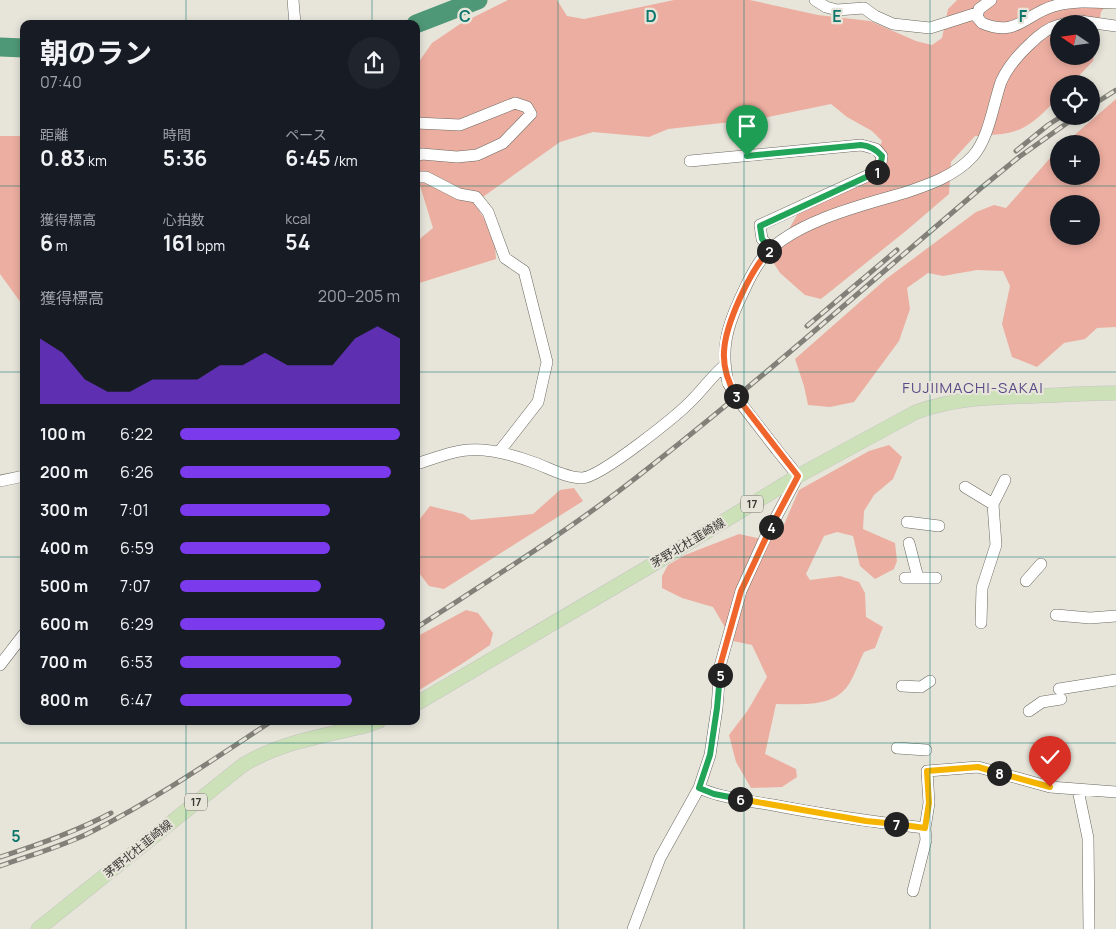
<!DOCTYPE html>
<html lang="ja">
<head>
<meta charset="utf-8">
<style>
  body { margin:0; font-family:Manrope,"Noto Sans JP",sans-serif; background:#20242c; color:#f1f3f6; height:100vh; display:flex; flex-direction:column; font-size:19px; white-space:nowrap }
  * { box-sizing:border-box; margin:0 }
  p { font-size:16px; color:#9ea1a6 }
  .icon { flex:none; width:28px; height:28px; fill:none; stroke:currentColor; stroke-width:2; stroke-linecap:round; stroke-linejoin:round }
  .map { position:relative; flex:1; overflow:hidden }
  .panel { position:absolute; left:20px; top:20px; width:400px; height:705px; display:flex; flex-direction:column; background:#171b24; border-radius:10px; box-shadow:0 2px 8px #0003 }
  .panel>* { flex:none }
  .needle { width:32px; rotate:283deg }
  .fabs { position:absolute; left:1050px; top:15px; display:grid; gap:10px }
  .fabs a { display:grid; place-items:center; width:50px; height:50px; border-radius:50%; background:#171b24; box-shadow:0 2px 8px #0003; font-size:25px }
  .pin { position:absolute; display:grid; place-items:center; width:42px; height:42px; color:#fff; margin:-51px -21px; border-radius:50% 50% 50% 0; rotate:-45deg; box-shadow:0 0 5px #0007 }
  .pin .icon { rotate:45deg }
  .km { position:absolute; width:25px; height:25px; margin:-12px; border-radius:50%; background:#222; color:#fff; font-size:14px; line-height:25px; text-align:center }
  .round { display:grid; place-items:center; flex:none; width:52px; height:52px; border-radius:26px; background:#20242c }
  .summary { display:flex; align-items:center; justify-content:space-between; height:85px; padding:0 20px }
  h1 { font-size:28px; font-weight:700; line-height:38px }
  .metrics { display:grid; grid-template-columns:repeat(3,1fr); gap:8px; height:85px; padding:5px 20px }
  .metrics div { display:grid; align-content:center }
  .metrics b { font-size:21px; font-weight:700 }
  .metrics small { font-size:14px; font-weight:400 }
  .metrics p { font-size:14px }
  .chart { height:140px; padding:10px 20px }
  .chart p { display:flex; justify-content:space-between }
  .chart svg { width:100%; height:90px; margin-top:5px; fill:#7c3aed; opacity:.7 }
  ul { padding:0 20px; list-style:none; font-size:16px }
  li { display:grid; grid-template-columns:80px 60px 1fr; align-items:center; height:38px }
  li i { height:12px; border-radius:6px; background:#7c3aed }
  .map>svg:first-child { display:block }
</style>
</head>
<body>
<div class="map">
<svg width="1116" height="929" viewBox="0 0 1116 929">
  <rect width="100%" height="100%" fill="#e7e5da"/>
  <path fill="#ecaea0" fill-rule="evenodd" d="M 508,0 L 557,0 L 567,16 L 584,19 L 674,0 L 750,0 L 818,15 L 870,21 L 916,41 L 932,45 L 942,38 L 948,9 L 957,0 L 1109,0 L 1101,12 L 1093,61 L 1071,84 L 1059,84 L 1059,97 C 1049,107 1038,119 1026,126 C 1012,135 991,135 975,136 L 951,162 L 949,194 L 907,230 L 821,299 L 805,295 L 780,273 L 773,262 L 789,229 L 804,203 L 868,170 L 875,160 L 882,141 L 872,131 L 847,117 L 831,104 L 758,119 L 668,129 L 649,137 L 593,132 L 560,142 L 480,199 L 478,209 L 494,234 L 496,259 L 416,284 L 416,242 L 433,228 L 418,179 L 416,178 L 416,66 L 432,43 L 460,24 ZM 1059,24 L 1091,24 L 1091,56 L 1059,56 Z
    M 1116,99 L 1116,327 L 1097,328 L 1085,339 L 1064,343 L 1037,367 L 1012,357 L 1002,324 L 1010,286 L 1003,271 L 977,270 L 943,276 L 928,273 L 907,288 L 910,309 L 899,341 L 854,402 L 830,407 L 808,405 L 804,386 L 795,359 L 886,279 L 976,212 L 994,205 L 1006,208 L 1059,148 L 1059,176 L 1091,176 L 1091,144 L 1064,144 ZM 1059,204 L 1091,204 L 1091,236 L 1059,236 Z
    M 0,136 L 24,136 L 24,307 L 0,274 Z
    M 889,445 L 902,457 L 893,479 L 874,495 L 864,511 L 863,529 L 895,543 L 897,561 L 894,569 L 875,579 L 860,566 L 853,536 L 837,532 L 824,536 L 806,574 L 810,580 L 840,576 L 859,582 L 865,593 L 866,617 L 883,627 L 875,648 L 864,652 C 859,662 855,674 849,684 C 834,708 801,704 776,704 L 765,754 L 796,769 L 797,777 L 782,787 L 751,788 L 736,762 L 729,735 L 748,710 L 767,677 L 752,645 L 733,641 L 713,607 L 682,598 L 662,588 L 662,576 L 668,565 L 685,555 L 739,534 L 757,538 L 775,539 L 782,529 L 799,490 L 869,451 Z
    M 574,488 L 583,501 L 444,589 L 429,586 L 416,569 L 416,524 L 430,506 L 463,514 L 471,520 L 533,514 L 560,490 Z
    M 466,610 L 478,613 L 493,633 L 490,645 L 460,665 L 416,692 L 416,637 Z"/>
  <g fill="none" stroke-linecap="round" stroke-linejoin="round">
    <path stroke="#4f9877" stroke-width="19" d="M 416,24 L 478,0
      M 0,47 L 24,48"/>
    <defs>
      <path id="minor" d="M 293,0 L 295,24
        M 815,0 L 826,7 L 837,10 L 864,8 L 875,16 L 893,24 L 930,28 L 977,13
        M 991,0 L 979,9 L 977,17 L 982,23 C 1017,38 1025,14 1054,6 C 1074,0 1095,2 1116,3
        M 1063,24 L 1080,21 L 1116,26
        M 416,123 L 460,125 L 515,103 L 527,107 L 531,114 L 503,143 L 477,155 L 457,157 L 422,154 L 416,156
        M 690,161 L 861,145 L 876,149 L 882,156 L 880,170 L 760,225 L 762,239 L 771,249
        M 416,177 L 426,177 L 459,194 L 476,197 L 488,212 L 505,258 L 524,271 L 547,362 L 538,402 L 499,452
        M 728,383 C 721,350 726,329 740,299 C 747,284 753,269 764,256 C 793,222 862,205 904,193 C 928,185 955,176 973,156 C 989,138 993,105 1001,82 C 1007,68 1019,54 1031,43 C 1038,36 1048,28 1059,25
        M 416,464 C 433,459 451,451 468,450 C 491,448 514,455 535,463 C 549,468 566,478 582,478 C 601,477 678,415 693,399 C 704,388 712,376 724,366
        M 0,481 L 24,476
        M 965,487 L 993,504
        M 907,522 L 939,526
        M 909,543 L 918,578
        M 905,578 L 936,578
        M 1026,581 L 1041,564
        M 1056,615 L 1090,618 L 1116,616
        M 981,623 L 982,588 L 996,545 L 993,504 L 1005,480
        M 0,665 L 24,634
        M 902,686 L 921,687 L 930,681
        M 1059,689 L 1116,680
        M 1029,711 L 1042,702 L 1061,699
        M 897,748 L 926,750
        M 699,788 C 722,798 748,801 773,805 C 824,815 874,822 925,828 L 929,803 L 927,771 L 978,767 L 1050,787 L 1116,792
        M 1078,790 L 1088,838 L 1089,929
        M 913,891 L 926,840 L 925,828
        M 633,929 L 660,858 L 699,788 L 710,755 L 717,708 L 720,666 L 741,591 L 765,538 L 798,476 L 777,450"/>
      <path id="major" d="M 416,704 L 652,565 L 798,476 L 916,412 C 954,398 994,397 1034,396 C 1062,395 1089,393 1116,393
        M 38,929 L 243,765 C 281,742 322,736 365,726 L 379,721"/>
    </defs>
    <use href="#minor" stroke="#6b6960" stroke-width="12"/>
    <use href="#major" stroke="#c4c4c2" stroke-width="15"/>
    <use href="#minor" stroke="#fff" stroke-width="11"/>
    <use href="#major" stroke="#cce1b7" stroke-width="14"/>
    <defs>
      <path id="rail" d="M 1091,106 L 1116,90
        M 1016,151 L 1048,125 L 1062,116
        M 807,326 L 897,250
        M 416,628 C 491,579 567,532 637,477 C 755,385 867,285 981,188 L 1019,157 L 1077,116
        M 0,857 C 38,845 75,832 111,813
        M 0,866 C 31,855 64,846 93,831 C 156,799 214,759 272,721"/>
    </defs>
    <use href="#rail" stroke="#818079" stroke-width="5"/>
    <use href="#rail" stroke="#e7e5da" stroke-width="3" stroke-dasharray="9" stroke-linecap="butt"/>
    <defs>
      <path id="minor-bridge" d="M 728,383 L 739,401 L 777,450"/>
    </defs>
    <use href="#minor-bridge" stroke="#6b6960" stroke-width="12" stroke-linecap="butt"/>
    <use href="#minor-bridge" stroke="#fff" stroke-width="11"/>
  </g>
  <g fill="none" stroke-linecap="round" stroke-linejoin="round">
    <defs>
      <path id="split-1" d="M 747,156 L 861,145 C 870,146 876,149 882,156 L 880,170 L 877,172"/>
      <path id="split-2" d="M 769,251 L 771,249 L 762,239 L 760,226 L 877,172"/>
      <path id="split-3" d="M 736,396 C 728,382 723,368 724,352 C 725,325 750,270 769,251"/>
      <path id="split-4" d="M 736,396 L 798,476 L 771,527"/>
      <path id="split-5" d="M 720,675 L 720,666 L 741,591 L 771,527"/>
      <path id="split-6" d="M 720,675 L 717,708 L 710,755 L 699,788 L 714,794 L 740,799"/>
      <path id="split-7" d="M 740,799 L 866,821 L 896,824"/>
      <path id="split-8" d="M 896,824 L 925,828 L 929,803 L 927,771 L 978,767 L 999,773"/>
      <path id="split-9" d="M 999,773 L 1050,787"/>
    </defs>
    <use href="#split-1" stroke="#fff" stroke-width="10"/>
    <use href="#split-2" stroke="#fff" stroke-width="10"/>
    <use href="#split-3" stroke="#fff" stroke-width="10"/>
    <use href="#split-4" stroke="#fff" stroke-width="10"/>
    <use href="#split-5" stroke="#fff" stroke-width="10"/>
    <use href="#split-6" stroke="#fff" stroke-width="10"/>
    <use href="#split-7" stroke="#fff" stroke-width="10"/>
    <use href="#split-8" stroke="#fff" stroke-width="10"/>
    <use href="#split-9" stroke="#fff" stroke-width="10"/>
    <use href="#split-1" stroke="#22a559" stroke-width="6"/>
    <use href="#split-2" stroke="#22a559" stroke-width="6"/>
    <use href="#split-3" stroke="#f0652b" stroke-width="6"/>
    <use href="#split-4" stroke="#f0652b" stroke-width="6"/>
    <use href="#split-5" stroke="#f0652b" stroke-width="6"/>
    <use href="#split-6" stroke="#22a559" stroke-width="6"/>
    <use href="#split-7" stroke="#f5b400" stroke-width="6"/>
    <use href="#split-8" stroke="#f5b400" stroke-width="6"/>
    <use href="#split-9" stroke="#f5b400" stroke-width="6"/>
  </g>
  <path fill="none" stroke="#0f766e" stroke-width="1" stroke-opacity="0.55" d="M 186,0 L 186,24M 372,0 L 372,24M 558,0 L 558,929M 744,0 L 744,929M 930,0 L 930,929M 0,186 L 24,186M 416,186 L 1116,186M 0,372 L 24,372M 416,372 L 1116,372M 0,557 L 24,557M 416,557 L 1116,557M 186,721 L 186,929M 372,721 L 372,929M 0,743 L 1116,743"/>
  <g text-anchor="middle" stroke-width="4.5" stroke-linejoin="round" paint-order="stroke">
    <g fill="#e7e5da" stroke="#6e6d66" stroke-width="1">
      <rect x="741" y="495.5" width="22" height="17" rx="4"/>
      <rect x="185" y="793.5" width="22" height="17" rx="4"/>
    </g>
    <g font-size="11" font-weight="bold" fill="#3a3935">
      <text x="752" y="508">17</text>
      <text x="196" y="806">17</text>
    </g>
    <g font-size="12" fill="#3a3935" stroke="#e7e5da">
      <text transform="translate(688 543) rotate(-31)" y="4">茅野北杜韮崎線</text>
      <text transform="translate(138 849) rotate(-39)" y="4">茅野北杜韮崎線</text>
    </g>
    <g font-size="15" letter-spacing="1" fill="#5b4987" stroke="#e7e5da">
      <text x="973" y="393">FUJIIMACHI-SAKAI</text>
    </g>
  </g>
  <g font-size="16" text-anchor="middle" font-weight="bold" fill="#0f766e" stroke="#e7e5da" stroke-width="4.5" stroke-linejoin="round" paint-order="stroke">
    <text x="465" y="22">C</text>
    <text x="651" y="22">D</text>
    <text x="837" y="22">E</text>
    <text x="1023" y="22">F</text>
    <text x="16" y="842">5</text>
  </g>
</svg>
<div class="fabs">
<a><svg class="needle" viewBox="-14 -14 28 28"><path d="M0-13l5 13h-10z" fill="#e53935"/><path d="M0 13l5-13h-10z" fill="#9ea1a6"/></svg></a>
<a><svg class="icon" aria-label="locate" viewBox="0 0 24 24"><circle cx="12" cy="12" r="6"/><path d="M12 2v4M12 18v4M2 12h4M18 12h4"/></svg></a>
<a>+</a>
<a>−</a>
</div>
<div class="pin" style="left:747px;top:156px;background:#1e9e55"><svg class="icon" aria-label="arrive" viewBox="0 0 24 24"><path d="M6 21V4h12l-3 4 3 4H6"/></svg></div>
<div class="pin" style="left:1050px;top:787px;background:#d93025"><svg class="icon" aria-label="check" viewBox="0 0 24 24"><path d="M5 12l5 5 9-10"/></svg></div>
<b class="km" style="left:877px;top:172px">1</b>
<b class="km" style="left:769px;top:251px">2</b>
<b class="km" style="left:736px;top:396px">3</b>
<b class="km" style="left:771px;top:527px">4</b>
<b class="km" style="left:720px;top:675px">5</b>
<b class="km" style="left:740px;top:799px">6</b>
<b class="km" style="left:896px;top:824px">7</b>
<b class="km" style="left:999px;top:773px">8</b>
<section class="panel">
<div class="summary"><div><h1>朝のラン</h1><p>07:40</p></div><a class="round"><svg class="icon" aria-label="share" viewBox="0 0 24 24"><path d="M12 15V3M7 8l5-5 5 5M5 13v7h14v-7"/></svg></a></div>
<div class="metrics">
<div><p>距離</p><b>0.83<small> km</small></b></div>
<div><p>時間</p><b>5:36</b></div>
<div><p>ペース</p><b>6:45<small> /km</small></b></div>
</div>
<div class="metrics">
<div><p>獲得標高</p><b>6<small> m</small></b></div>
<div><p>心拍数</p><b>161<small> bpm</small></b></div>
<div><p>kcal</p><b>54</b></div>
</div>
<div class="chart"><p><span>獲得標高</span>200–205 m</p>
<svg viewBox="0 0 160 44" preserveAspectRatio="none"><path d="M0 44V12L10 19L20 32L30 38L40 38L50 32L60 32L70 32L80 25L90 25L100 19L110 25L120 25L130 25L140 12L150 6L160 12V44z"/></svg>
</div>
<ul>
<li><b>100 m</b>6:22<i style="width:100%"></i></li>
<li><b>200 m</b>6:26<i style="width:96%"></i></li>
<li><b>300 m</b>7:01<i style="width:68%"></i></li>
<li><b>400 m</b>6:59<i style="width:68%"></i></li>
<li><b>500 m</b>7:07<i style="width:64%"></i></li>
<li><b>600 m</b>6:29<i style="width:93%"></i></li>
<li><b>700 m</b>6:53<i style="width:73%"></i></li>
<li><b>800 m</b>6:47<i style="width:78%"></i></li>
</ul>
</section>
</div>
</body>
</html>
